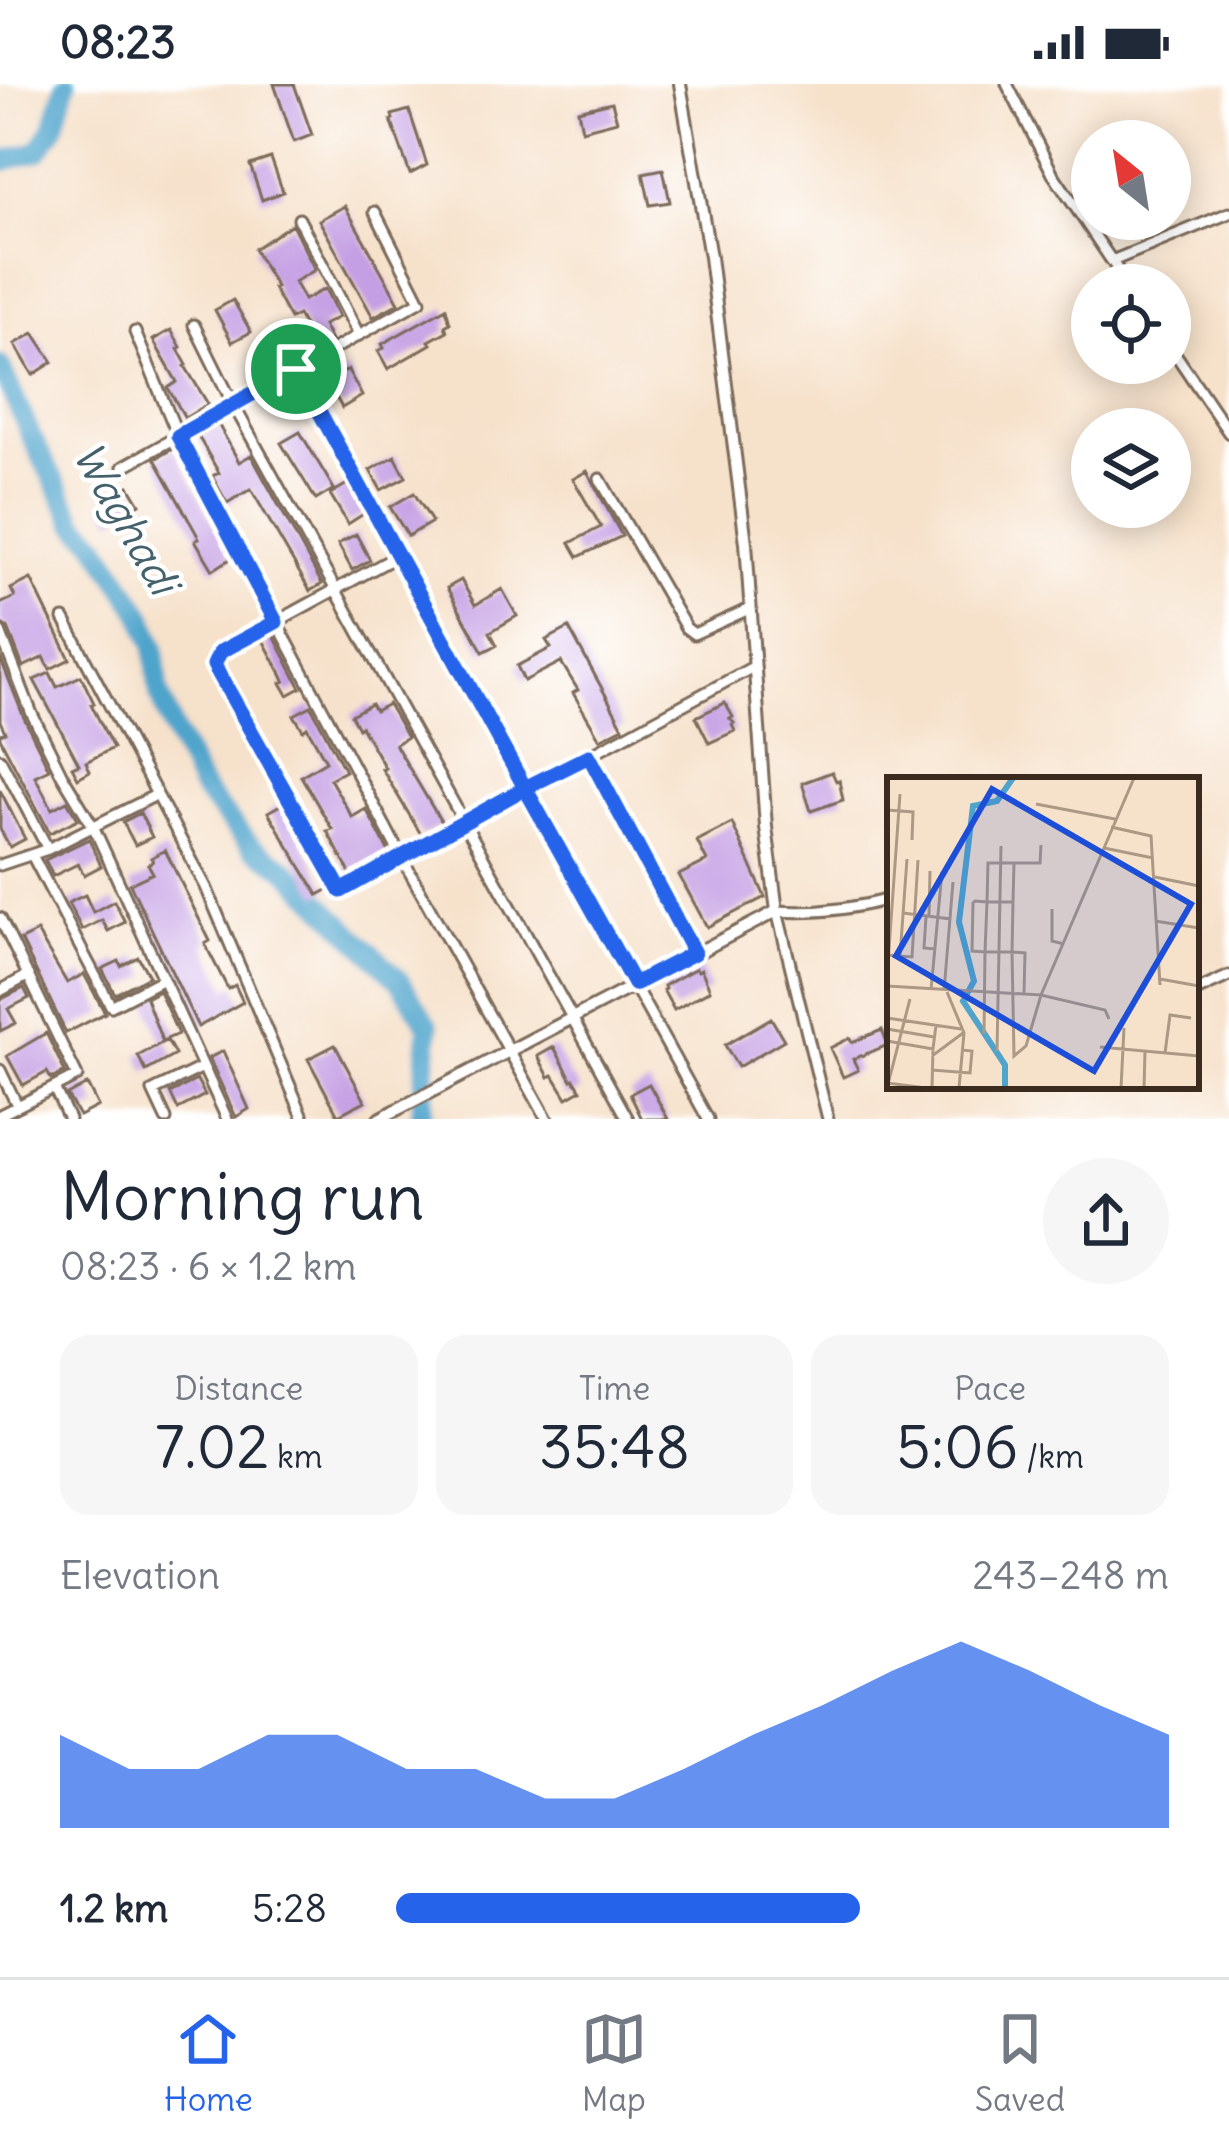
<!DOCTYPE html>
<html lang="en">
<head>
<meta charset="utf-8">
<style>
  body { margin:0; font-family:Delius,sans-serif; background:#f6f6f7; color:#1f2937; height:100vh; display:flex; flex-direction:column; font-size:45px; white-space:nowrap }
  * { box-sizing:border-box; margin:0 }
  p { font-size:39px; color:#747a83 }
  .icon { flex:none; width:66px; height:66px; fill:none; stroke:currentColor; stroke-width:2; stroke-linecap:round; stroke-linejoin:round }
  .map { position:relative; height:1035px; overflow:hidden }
  .sheet { display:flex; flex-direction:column; background:#fff; flex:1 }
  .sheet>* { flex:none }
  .needle { width:78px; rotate:330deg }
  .controls { position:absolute; left:1071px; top:36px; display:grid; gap:24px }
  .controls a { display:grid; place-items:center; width:120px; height:120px; border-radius:50%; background:#fff; box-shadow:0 6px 30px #0003; font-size:60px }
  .pin { position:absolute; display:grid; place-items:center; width:102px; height:102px; color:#fff; margin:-51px; border:6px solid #fff; border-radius:50%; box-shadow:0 3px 12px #0007 }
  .round { display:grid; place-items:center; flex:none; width:126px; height:126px; border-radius:63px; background:#f6f6f7 }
  .head { display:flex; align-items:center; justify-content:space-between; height:204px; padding:0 60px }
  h1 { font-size:66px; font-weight:600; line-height:90px }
  .figures { display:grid; grid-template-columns:repeat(3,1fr); gap:18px; height:204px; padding:12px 60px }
  .figures div { display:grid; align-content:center; border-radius:30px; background:#f6f6f7; text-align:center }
  .figures b { font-size:60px; font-weight:600 }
  .figures small { font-size:33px; font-weight:400 }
  .figures p { font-size:33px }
  .chart { height:336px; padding:24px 60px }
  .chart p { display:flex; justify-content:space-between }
  .chart svg { width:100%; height:216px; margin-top:12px; fill:#2563eb; opacity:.7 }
  ul { padding:0 60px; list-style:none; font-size:39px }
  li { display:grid; grid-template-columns:192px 144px 1fr; align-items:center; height:90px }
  li i { height:30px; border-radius:15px; background:#2563eb }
  .status { display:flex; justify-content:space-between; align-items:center; height:84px; padding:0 60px; background:#fff; direction:ltr }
  .status svg { height:33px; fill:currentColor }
  .tabs { display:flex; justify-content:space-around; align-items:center; height:168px; border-top:3px solid #e0e1e3; background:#fff; font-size:33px; color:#747a83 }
  .tabs a { display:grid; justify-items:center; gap:6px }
  .tabs .on { color:#2563eb }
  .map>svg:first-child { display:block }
</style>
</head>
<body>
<div class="status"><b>08:23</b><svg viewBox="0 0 49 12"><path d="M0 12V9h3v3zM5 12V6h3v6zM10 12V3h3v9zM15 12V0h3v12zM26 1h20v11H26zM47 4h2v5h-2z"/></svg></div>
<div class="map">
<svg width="1229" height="1035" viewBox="0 0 1229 1035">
  <rect width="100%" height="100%" fill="#fff"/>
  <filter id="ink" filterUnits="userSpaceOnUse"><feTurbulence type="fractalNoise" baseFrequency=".00833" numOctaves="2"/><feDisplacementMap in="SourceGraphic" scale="24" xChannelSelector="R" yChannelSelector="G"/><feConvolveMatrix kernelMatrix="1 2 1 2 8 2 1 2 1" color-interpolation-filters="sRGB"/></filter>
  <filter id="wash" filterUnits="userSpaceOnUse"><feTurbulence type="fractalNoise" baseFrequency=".004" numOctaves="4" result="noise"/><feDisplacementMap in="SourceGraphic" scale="48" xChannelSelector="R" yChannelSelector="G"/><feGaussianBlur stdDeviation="2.7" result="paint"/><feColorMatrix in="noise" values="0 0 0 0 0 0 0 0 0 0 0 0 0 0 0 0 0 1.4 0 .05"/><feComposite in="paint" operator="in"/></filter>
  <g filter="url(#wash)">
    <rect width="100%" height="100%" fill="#f6e1ca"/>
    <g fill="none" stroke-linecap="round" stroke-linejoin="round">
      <path stroke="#50a4cc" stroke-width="21" d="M 0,78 L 38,67 L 53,45 L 66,0
        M 0,282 L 31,352 L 76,439 L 95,457 L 143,532 L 154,561 L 159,609 L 174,648 L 202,705 L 252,763 L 285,784 L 400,897 L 429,942 L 421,1035"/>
    </g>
    <g id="blocks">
      <path fill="#c49fe4" d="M 274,0 L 294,0 L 312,51 L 294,58 Z
        M 612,18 L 617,37 L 582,46 L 578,26 Z
        M 409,26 L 427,81 L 410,90 L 391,36 L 393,35 L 392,31 Z
        M 271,74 L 283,108 L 262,116 L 250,81 Z
        M 663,85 L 670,118 L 650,121 L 643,89 Z
        M 345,122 L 399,219 L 373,233 L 319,136 Z
        M 292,140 L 315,186 L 294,198 L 304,216 L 325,205 L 339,233 L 323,241 L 331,257 L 309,267 L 304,256 L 310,253 L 298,231 L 290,235 L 273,204 L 276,203 L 254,165 Z
        M 233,216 L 251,248 L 232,258 L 215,226 Z
        M 446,224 L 450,239 L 445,242 L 447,247 L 429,257 L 431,260 L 388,285 L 378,267 L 384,264 L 382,260 Z
        M 171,246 L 181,263 L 178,265 L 187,281 L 185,282 L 208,320 L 185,334 L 168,304 L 177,298 L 153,256 Z
        M 34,249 L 53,278 L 33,291 L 15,260 Z
        M 348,286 L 362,312 L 342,324 L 327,297 Z
        M 218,340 L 239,378 L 251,371 L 322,500 L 310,507 L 251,405 L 227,419 L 212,392 L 219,389 L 198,352 Z
        M 300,348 L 334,405 L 316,416 L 281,359 Z
        M 174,364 L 232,474 L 213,486 L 195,456 L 199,454 L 155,375 Z
        M 395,372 L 406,393 L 381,406 L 370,386 Z
        M 587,387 L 622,452 L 578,473 L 570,459 L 601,443 L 573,395 Z
        M 349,399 L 365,429 L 348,440 L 330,410 Z
        M 129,402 L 140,420 L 113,436 L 102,418 Z
        M 414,409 L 432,438 L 408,452 L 390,423 Z
        M 356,450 L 370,476 L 352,486 L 338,460 Z
        M 31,495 L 70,575 L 50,585 L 44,573 L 23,583 L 8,544 L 0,539 L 0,520 L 15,513 L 11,505 Z
        M 461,496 L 475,521 L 502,505 L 517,532 L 490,548 L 497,561 L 483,568 L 447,504 Z
        M 569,544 L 623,643 L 600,655 L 573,609 L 578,606 L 561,578 L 524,597 L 517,582 L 551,564 L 546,556 Z
        M 273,550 L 301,604 L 288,611 L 281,599 L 285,597 L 263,556 Z
        M 0,573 L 24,634 L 49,685 L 35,692 L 52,725 L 67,717 L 78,735 L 50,749 L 0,654 L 0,650 L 5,648 L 0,637 Z
        M 50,589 L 57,603 L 81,592 L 94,619 L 91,620 L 113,664 L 86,678 L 90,687 L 78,694 L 72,683 L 79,680 L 34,596 Z
        M 725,619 L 733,633 L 730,635 L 734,639 L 732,641 L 735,647 L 709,659 L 696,633 Z
        M 371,620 L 375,627 L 388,620 L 407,653 L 395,660 L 443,741 L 422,752 L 382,685 L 385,684 L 361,642 L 358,644 L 351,631 Z
        M 311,622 L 345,687 L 330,695 L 352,733 L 366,725 L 390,770 L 351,791 L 327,747 L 332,745 L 301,692 L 326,677 L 307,643 L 303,646 L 294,631 Z
        M 832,688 L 836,697 L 839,696 L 843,716 L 811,727 L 802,699 Z
        M 0,706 L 25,755 L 10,763 L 0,745 Z
        M 282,720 L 329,805 L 318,811 L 268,728 Z
        M 140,729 L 152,753 L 135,761 L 123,738 Z
        M 732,739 L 765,813 L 707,843 L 679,791 L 707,777 L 697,757 Z
        M 89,755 L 101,782 L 84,791 L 78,780 L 53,792 L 45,776 Z
        M 165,766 L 210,857 L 205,860 L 228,905 L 235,901 L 243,918 L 198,943 L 130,800 L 153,789 L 148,780 L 153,777 L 151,774 Z
        M 85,811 L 93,828 L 114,817 L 125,838 L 108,847 L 102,836 L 82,846 L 68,819 Z
        M 37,848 L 67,899 L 84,890 L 105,929 L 66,949 L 21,856 Z
        M 138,873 L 149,892 L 115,910 L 102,885 L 119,877 L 121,882 Z
        M 696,884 L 698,887 L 701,885 L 710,906 L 674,926 L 663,906 L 665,905 L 664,902 Z
        M 24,904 L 29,914 L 8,925 L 16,939 L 0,947 L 0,916 Z
        M 159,907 L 178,950 L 162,957 L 146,914 Z
        M 771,934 L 784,956 L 738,983 L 725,961 Z
        M 882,946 L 888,961 L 853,975 L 858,986 L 843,993 L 830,964 L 850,954 L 852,958 Z
        M 46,949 L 65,988 L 51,995 L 47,988 L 23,1001 L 7,972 Z
        M 167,956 L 175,971 L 146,987 L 138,972 Z
        M 335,961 L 365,1017 L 338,1031 L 308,975 Z
        M 554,963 L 572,996 L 574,995 L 581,1006 L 567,1014 L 553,991 L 549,993 L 538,972 Z
        M 223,967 L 249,1025 L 236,1033 L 209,974 Z
        M 197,996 L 205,1011 L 178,1025 L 170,1009 Z
        M 87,1000 L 98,1022 L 79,1032 L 67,1011 Z
        M 649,1000 L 668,1035 L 642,1035 L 630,1010 Z"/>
    </g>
  </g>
  <g filter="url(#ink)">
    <use href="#blocks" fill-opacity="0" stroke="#7c6a5a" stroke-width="3"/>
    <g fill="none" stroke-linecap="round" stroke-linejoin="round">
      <defs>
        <path id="minor" d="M 1007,0 L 1053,90 L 1128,201
          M 299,135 L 359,251
          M 1112,177 L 1229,129
          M 194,241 L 233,320 L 628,1035
          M 1170,262 L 1229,349
          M 296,285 L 399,471 L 221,568 L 214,581 L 341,807 L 402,774 L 178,352 L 420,217 L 375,128
          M 123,383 L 178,352 L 135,248
          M 600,395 L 686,544 L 694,550 L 749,525
          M 399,471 L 525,704 L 588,672 L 695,869
          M 64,535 L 206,803 L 304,1035
          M 0,548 L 32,630 L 62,691 L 94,744 L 227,1035
          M 588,672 L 753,583
          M 0,675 L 48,765
          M 32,771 L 111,922 L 163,895
          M 0,781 L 48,765 L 156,711
          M 0,834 L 77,992 L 0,1031
          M 0,907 L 29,891
          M 1196,907 L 1229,892
          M 0,986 L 17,1021
          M 54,1004 L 69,1035
          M 166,1035 L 153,1007 L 203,983
          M 547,1035 L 402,774 L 525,704 L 708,1035
          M 828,1035 L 777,827 C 816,830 852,825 890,815"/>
        <path id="tertiary" d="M 379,1035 L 777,827 L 766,743 L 746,459 L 710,173 L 680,0"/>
      </defs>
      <use href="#minor" stroke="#7c6a5a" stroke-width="15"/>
      <use href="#tertiary" stroke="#7c6a5a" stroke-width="16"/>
      <use href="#minor" stroke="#fff" stroke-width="9"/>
      <use href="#tertiary" stroke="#fff" stroke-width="10"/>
    </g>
  </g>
  <g fill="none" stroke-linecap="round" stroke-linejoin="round" filter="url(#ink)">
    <defs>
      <path id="route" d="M 296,285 L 178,352 L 276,538 L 220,568 L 214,581 L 341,807 L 525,704 L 634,900 L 694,869 L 589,672 L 525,704 L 296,285"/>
    </defs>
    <use href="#route" stroke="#fff" stroke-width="24"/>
    <use href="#route" stroke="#2563eb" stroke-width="15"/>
  </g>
  <g text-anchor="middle" stroke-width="9" stroke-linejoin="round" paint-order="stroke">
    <g font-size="42" font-style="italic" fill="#44616c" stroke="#fff">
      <text transform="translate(126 434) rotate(60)" y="15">Waghadi</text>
    </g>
  </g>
  <g transform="translate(887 693)">
    <rect width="312" height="312" fill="#f6e1ca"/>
    <path fill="none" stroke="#50a4cc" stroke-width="6" d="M 118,311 L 118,288 L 76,224 L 87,204 L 72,145 L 86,29 L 110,24 L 126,1"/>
    <path fill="none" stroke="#ab9885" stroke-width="3" d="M 149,27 L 228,42M 0,33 L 26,35 L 25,63M 224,50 L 264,59 L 273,208M 217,71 L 266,81M 127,86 L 126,125 L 100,125 L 88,124 L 86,126 L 85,174 L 98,175 L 100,125 L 101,86 L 153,86 L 154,68M 268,100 L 312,109M 126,125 L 125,175 L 138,176 L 137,217M 165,132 L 165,164 L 177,167M 16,136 L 64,142M 42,139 L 43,94M 39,140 L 37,171 L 48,172M 268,144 L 312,151M 0,178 L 25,180 L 31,83M 13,179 L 20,82M 0,200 L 13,17M 273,202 L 312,209M 0,209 L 154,218 L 247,1M 44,213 L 55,95M 57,214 L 66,105M 60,215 L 77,256 L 72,311M 0,241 L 74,252M 0,252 L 47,260M 97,257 L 98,175 L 125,175 L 127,279 L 139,269 L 154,218 L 218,233 L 222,242M 0,264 L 46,272 L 49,248M 213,270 L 312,279M 110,274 L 114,69M 278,276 L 283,238 L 304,241M 45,279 L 76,256M 45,293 L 83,296 L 85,274 L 75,273M 0,306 L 39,311M 1,307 L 23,222M 45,311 L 46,272M 234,311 L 237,251M 257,311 L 258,274"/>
    <path fill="#1d4ed8" fill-opacity="0.15" stroke="#1d4ed8" stroke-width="6" d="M 105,12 L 304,127 L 207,294 L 9,179 Z"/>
    <rect width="312" height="312" fill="none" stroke="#3b2a1e" stroke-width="6"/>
  </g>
</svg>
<div class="controls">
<a><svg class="needle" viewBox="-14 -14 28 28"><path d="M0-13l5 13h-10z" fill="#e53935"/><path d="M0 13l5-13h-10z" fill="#747a83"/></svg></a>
<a><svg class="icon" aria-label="locate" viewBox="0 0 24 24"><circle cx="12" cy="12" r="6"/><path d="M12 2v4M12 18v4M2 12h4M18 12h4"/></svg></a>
<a><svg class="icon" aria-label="layers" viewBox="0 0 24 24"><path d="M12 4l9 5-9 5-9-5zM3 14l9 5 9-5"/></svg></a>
</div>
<div class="pin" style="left:296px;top:285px;background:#1e9e55"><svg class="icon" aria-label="arrive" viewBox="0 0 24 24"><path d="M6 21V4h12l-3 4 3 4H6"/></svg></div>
</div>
<section class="sheet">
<div class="head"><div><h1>Morning run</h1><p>08:23 · 6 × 1.2 km</p></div><a class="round"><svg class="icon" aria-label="share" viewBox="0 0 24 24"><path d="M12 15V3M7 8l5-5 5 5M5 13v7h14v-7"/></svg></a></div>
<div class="figures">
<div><p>Distance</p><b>7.02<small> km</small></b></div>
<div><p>Time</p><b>35:48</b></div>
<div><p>Pace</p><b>5:06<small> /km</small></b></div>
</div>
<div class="chart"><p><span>Elevation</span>243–248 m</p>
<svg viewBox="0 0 160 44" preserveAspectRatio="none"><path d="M0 44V25L10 32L20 32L30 25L40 25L50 32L60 32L70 38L80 38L90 32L100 25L110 19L120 12L130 6L140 12L150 19L160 25V44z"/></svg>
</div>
<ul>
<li><b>1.2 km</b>5:28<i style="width:60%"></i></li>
</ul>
</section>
<nav class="tabs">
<a class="on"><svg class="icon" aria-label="home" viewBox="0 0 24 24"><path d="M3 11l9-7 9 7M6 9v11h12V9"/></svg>Home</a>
<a><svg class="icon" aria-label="map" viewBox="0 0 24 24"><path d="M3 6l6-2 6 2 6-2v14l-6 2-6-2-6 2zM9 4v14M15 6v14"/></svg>Map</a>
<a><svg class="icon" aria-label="saved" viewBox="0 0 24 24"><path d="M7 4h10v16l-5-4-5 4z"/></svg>Saved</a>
</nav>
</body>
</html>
